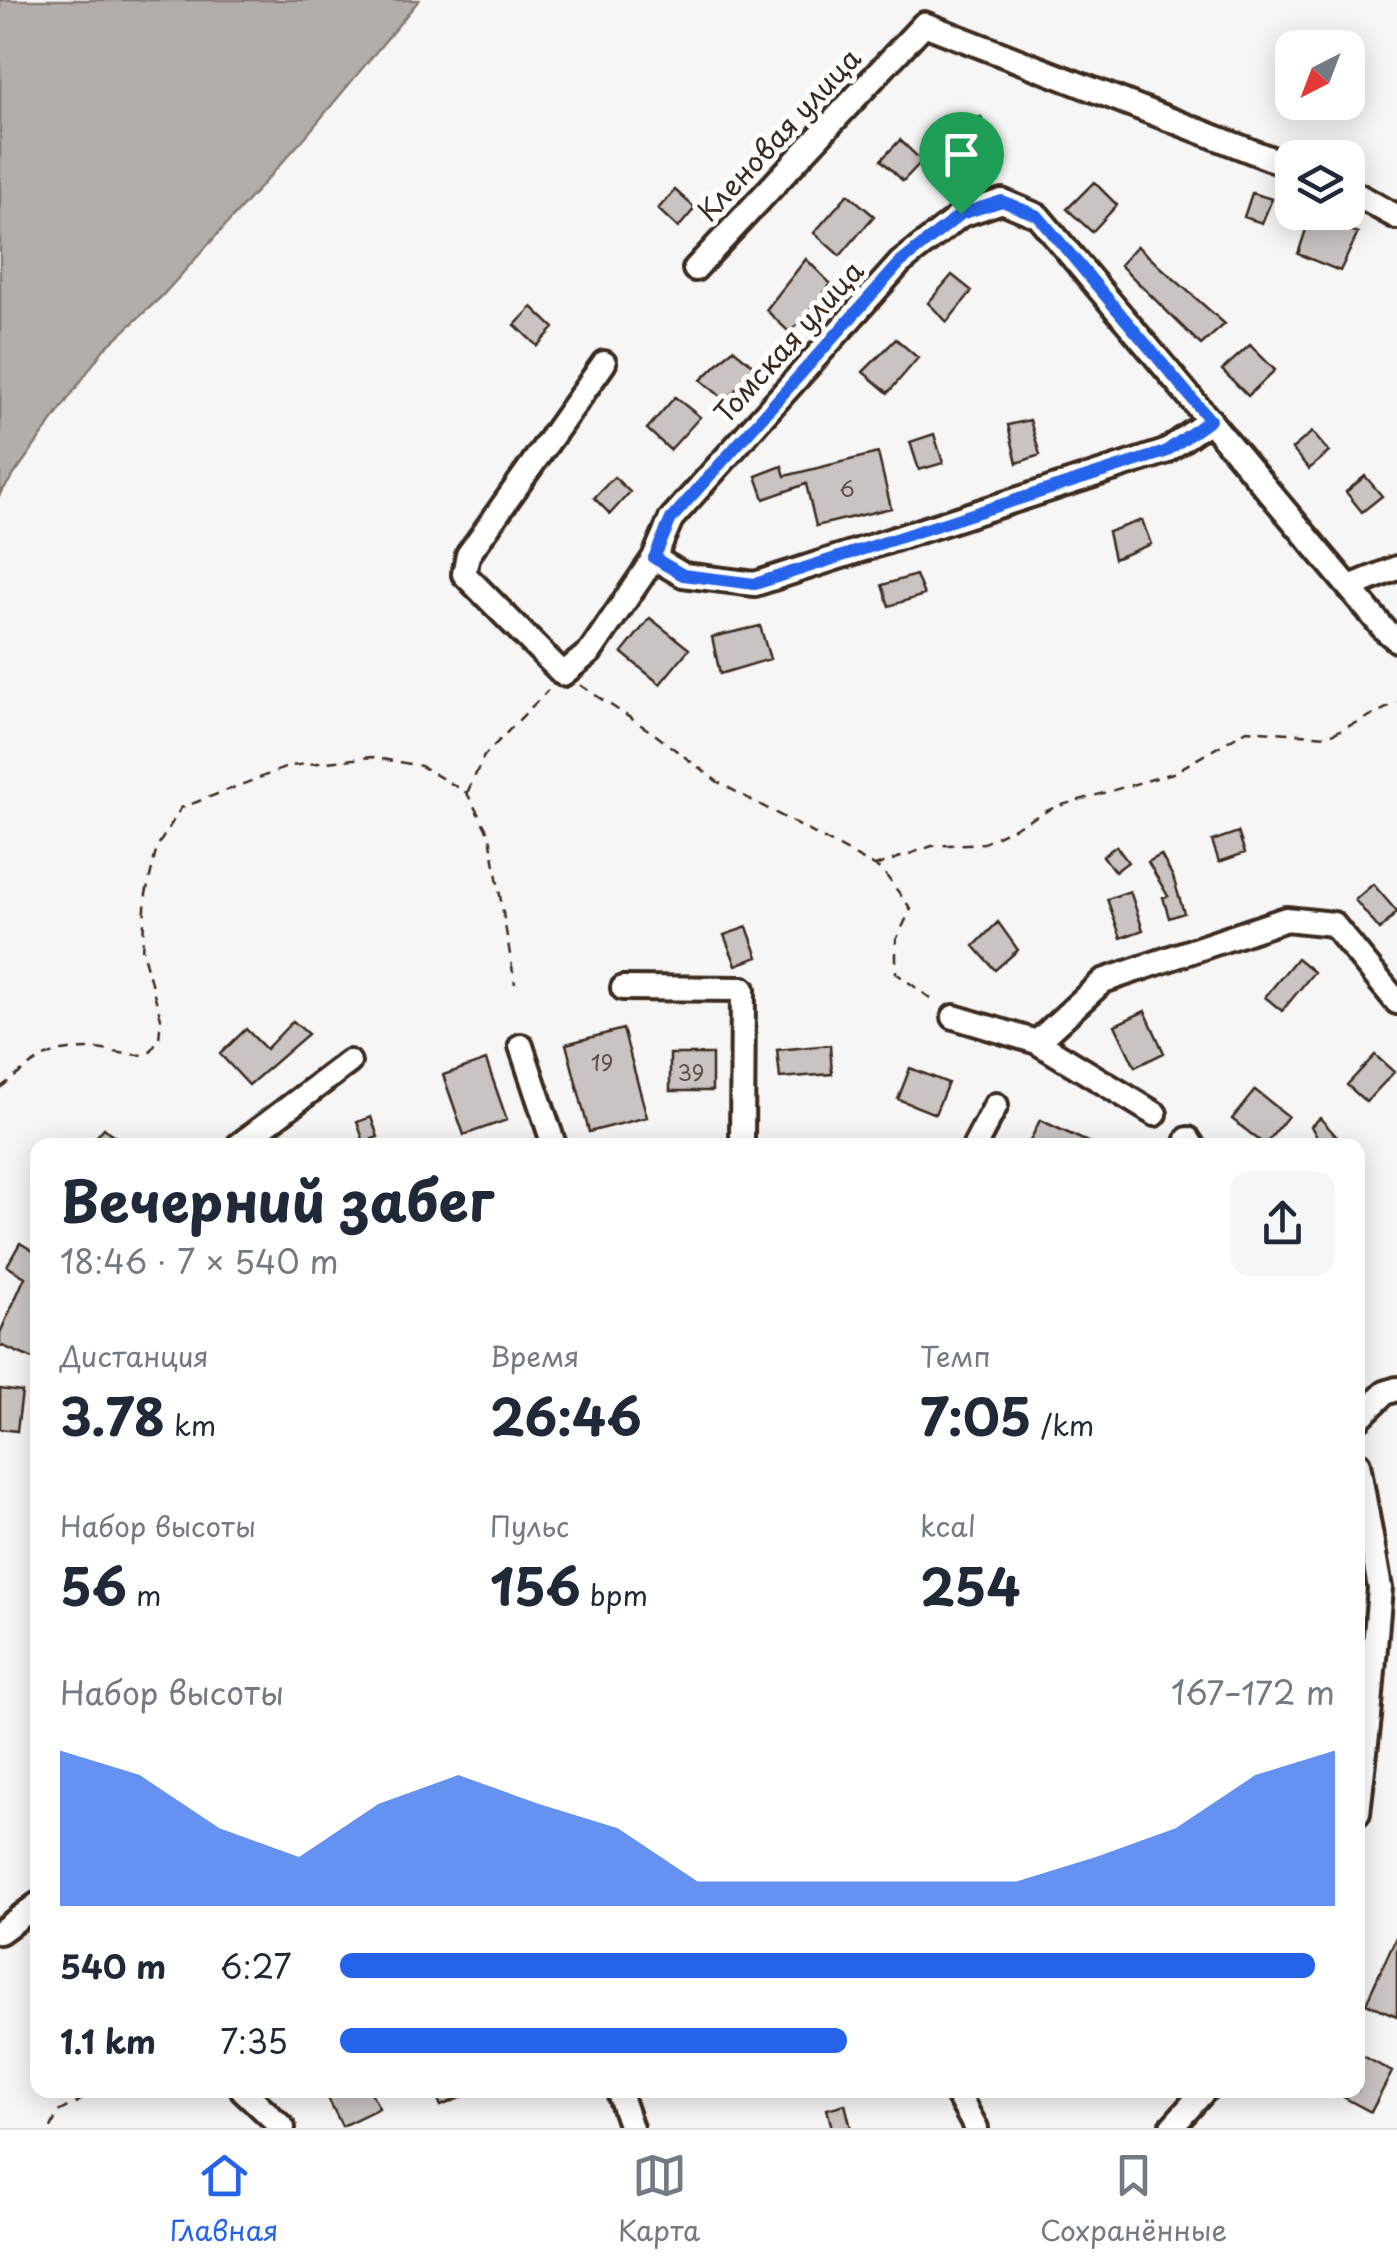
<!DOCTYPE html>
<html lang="ru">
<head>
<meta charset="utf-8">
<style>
  body { margin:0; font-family:"Playpen Sans",sans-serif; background:#f6f6f7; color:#1f2937; height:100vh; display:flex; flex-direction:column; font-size:38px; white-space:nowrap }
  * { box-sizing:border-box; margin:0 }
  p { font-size:32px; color:#747a83 }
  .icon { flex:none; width:55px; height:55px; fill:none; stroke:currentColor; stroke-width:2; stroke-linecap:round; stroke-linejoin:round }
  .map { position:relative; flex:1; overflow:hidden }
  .details { position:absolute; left:30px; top:1138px; width:1335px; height:960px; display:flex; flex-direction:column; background:#fff; border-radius:20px; box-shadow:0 5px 25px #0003 }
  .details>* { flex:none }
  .needle { width:65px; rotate:222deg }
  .tools { position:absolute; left:1275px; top:30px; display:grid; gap:20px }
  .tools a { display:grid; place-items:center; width:90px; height:90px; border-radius:20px; background:#fff; box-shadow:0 5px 25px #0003; font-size:50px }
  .pin { position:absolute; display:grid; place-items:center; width:85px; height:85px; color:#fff; margin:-102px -42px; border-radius:50% 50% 50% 0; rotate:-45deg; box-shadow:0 0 10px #0007 }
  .pin .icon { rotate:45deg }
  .round { display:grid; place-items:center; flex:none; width:105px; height:105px; border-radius:20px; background:#f6f6f7 }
  .overview { display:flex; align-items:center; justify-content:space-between; height:170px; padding:0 30px }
  h1 { font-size:55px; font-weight:700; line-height:75px }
  .figures { display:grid; grid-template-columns:repeat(3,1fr); gap:15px; height:170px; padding:10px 30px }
  .figures div { display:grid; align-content:center }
  .figures b { font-size:50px; font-weight:700 }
  .figures small { font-size:28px; font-weight:400 }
  .figures p { font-size:28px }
  .chart { height:280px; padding:20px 30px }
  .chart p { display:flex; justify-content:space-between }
  .chart svg { width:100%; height:180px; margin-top:10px; fill:#2563eb; opacity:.7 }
  ul { padding:0 30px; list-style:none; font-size:32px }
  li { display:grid; grid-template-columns:160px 120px 1fr; align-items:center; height:75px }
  li i { height:25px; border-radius:12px; background:#2563eb }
  .tabs { display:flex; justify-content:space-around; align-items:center; height:140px; border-top:2px solid #e0e1e3; background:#fff; font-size:28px; color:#747a83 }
  .tabs a { display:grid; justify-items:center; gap:5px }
  .tabs .current { color:#2563eb }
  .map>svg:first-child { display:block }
</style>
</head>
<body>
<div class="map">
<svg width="1397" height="2128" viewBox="0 0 1397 2128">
  <rect width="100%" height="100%" fill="#f7f6f6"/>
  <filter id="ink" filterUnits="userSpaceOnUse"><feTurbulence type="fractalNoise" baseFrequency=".01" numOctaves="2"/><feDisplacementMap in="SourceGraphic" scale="20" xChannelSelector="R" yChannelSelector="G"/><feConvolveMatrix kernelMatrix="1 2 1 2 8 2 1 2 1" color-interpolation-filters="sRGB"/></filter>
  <g filter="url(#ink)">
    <path fill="#b4aeaa" stroke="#847972" stroke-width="2.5" d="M 0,0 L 419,0 L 306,136 L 161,297 L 103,350 L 0,494 Z"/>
    <path fill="#c9c3c1" stroke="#3b2a1e" stroke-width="2.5" d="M 981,117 L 991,146 L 964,155 L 955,126 Z
      M 900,140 L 922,161 L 903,181 L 881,160 Z
      M 1094,182 L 1117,205 L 1092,232 L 1067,209 Z
      M 675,190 L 695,208 L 678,228 L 658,209 Z
      M 1252,193 L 1272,199 L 1262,223 L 1244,217 Z
      M 848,194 L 874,216 L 840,256 L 814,233 Z
      M 1310,217 L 1358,233 L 1340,271 L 1298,254 Z
      M 1137,246 L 1225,324 L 1201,345 L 1120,265 Z
      M 806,259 L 831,284 L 790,333 L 766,310 Z
      M 952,275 L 972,291 L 947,322 L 928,303 Z
      M 532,307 L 554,328 L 537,346 L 515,325 Z
      M 896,339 L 918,358 L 888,393 L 863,372 Z
      M 1250,345 L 1275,370 L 1248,396 L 1222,370 Z
      M 733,349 L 755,367 L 726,401 L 701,380 Z
      M 675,397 L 700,417 L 670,450 L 647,429 Z
      M 1030,420 L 1040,455 L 1017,463 L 1008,425 Z
      M 1312,432 L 1329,452 L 1309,469 L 1292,449 Z
      M 934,434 L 943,463 L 919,470 L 910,442 Z
      M 878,453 L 891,508 L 816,526 L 806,484 L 764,499 L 756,476 L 782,466 L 785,476 Z
      M 1365,476 L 1382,496 L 1362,512 L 1346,492 Z
      M 614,477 L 630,492 L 610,514 L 594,498 Z
      M 1142,520 L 1151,544 L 1114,559 L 1108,532 Z
      M 916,575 L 924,595 L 889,606 L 882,585 Z
      M 650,618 L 689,649 L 660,684 L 622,653 Z
      M 760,626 L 770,659 L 720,674 L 712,637 Z
      M 1238,832 L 1245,853 L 1219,862 L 1212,841 Z
      M 1116,846 L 1128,862 L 1115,872 L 1103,856 Z
      M 1161,855 L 1173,877 L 1184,913 L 1169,918 L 1163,897 L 1168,896 L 1148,862 Z
      M 1373,884 L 1397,912 L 1380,930 L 1355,900 Z
      M 1130,891 L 1143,930 L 1121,938 L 1107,899 Z
      M 998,922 L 1018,950 L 995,970 L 974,946 Z
      M 747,927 L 758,957 L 736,965 L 724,935 Z
      M 1297,958 L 1314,972 L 1282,1011 L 1265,997 Z
      M 1145,1011 L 1164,1053 L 1135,1067 L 1115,1025 Z
      M 293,1021 L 308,1034 L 249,1085 L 220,1054 L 246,1029 L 266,1049 Z
      M 623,1029 L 647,1117 L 589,1132 L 566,1044 Z
      M 830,1045 L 832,1074 L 780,1078 L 777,1050 Z
      M 670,1054 L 712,1054 L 712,1091 L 670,1091 Z
      M 1375,1055 L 1394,1072 L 1366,1102 L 1347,1085 Z
      M 486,1060 L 507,1120 L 464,1135 L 443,1075 Z
      M 910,1068 L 948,1083 L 935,1114 L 898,1099 Z
      M 1255,1090 L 1288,1116 L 1265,1145 L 1232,1119 Z
      M 371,1117 L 378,1137 L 364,1142 L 357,1122 Z
      M 1320,1118 L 1337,1137 L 1327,1145 L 1321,1145 L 1311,1126 Z
      M 1040,1120 L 1094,1145 L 1028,1145 Z
      M 104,1128 L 124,1145 L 89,1145 Z
      M 20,1243 L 35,1252 L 38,1247 L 38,1361 L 0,1345 L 0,1333 L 25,1277 L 7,1266 Z
      M 0,1389 L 22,1392 L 17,1431 L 0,1429 Z
      M 1397,1935 L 1397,2016 L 1366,2003 Z
      M 1358,2053 L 1392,2072 L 1371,2112 L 1330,2090 L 1358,2090 Z
      M 324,2090 L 370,2090 L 379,2108 L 342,2126 Z
      M 434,2090 L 478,2090 L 441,2106 Z
      M 845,2104 L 851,2128 L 832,2128 L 827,2109 Z"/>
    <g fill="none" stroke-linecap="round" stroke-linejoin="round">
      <defs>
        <path id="minor" d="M 1348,190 L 1397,217
          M 695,269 L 924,24 L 1292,167
          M 604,363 L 468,555 L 464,574 L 563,674 L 590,652 L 654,558 L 683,575 L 755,584 L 1165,452 L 1210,420
          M 654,558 L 671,519 L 900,263 L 961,215 L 1002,201 L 1038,216 L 1384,629 L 1397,640
          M 1350,587 L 1397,568
          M 623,988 L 743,989 L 742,1145
          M 954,1017 L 1037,1042 L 1155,1114
          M 1037,1042 L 1103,981 L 1286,919 L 1333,924 L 1397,1002
          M 521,1046 L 554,1145
          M 1188,1139 L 1192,1145
          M 239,1145 L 349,1062
          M 975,1145 L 996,1105
          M 1358,1419 L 1385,1393 L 1397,1389
          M 1358,1464 L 1380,1588 L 1369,1717 L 1358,1813
          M 0,1932 L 38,1904
          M 243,2090 L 283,2128
          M 618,2090 L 631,2128
          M 955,2090 L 976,2128
          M 1171,2128 L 1205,2090"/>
      </defs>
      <use href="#minor" stroke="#3b2a1e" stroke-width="30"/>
      <path stroke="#3b2a1e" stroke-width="2.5" stroke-dasharray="10 8" stroke-linecap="butt" d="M 580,685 L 653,733 L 718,782 L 882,870 L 911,909 L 896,940 L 896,973 L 937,1003
        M 467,793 L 484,756 L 548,690
        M 875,866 L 932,846 L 984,843 L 1055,807 L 1173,773 L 1247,730 L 1328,736 L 1397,703
        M 0,1088 C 36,1061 45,1048 93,1049 C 113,1050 128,1057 149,1054 L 159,1039 L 161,1018 L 142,951 L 146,894 L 157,847 L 181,808 L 290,766 L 372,757 L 421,766 L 467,793 L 490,836 L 515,984
        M 51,2128 L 58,2112 L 100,2090"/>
      <use href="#minor" stroke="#fff" stroke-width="22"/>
    </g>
  </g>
  <g fill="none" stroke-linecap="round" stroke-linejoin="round" filter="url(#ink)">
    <defs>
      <path id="route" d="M 1002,201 L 1038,216 L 1210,420 L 1165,452 L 755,584 L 683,575 L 654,558 L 671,519 L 900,263 L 961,214 Z"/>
    </defs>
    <use href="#route" stroke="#fff" stroke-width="20"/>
    <use href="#route" stroke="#2563eb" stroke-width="12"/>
  </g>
  <g text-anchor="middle" stroke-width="10" stroke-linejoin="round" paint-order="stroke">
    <g font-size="22" fill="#5e5047">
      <text x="847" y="497">6</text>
      <text x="602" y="1071">19</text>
      <text x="691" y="1081">39</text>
    </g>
    <g font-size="28" fill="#3b2a1e" stroke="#fff">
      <text transform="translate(779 135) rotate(-47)" y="10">Кленовая улица</text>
      <text transform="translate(789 342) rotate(-48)" y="10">Томская улица</text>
    </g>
  </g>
</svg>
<div class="tools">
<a><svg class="needle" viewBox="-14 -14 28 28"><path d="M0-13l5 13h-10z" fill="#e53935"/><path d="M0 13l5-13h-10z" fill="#747a83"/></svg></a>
<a><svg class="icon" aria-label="layers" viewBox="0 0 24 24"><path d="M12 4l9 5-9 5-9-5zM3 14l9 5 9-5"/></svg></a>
</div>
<div class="pin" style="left:961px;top:214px;background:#1e9e55"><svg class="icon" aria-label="arrive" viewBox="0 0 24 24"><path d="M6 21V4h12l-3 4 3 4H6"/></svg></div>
<section class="details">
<div class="overview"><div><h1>Вечерний забег</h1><p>18:46 · 7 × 540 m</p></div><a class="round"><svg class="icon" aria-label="share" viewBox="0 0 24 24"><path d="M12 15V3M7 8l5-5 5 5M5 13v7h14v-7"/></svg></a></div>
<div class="figures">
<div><p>Дистанция</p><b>3.78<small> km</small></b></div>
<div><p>Время</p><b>26:46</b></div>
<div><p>Темп</p><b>7:05<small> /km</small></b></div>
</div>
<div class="figures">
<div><p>Набор высоты</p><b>56<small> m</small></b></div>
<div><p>Пульс</p><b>156<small> bpm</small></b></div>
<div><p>kcal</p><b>254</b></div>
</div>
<div class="chart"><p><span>Набор высоты</span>167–172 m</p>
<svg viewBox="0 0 160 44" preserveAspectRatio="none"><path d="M0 44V6L10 12L20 25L30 32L40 19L50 12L60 19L70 25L80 38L90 38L100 38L110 38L120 38L130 32L140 25L150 12L160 6V44z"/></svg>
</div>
<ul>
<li><b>540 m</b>6:27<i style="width:98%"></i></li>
<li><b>1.1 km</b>7:35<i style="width:51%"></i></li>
</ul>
</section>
</div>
<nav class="tabs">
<a class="current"><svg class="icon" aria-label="home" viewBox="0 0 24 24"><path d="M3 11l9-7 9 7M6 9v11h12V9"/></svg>Главная</a>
<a><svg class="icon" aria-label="map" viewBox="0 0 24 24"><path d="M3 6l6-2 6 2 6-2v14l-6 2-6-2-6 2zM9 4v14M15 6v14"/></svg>Карта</a>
<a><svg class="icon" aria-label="saved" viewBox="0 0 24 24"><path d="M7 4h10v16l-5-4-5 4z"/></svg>Сохранённые</a>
</nav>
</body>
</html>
